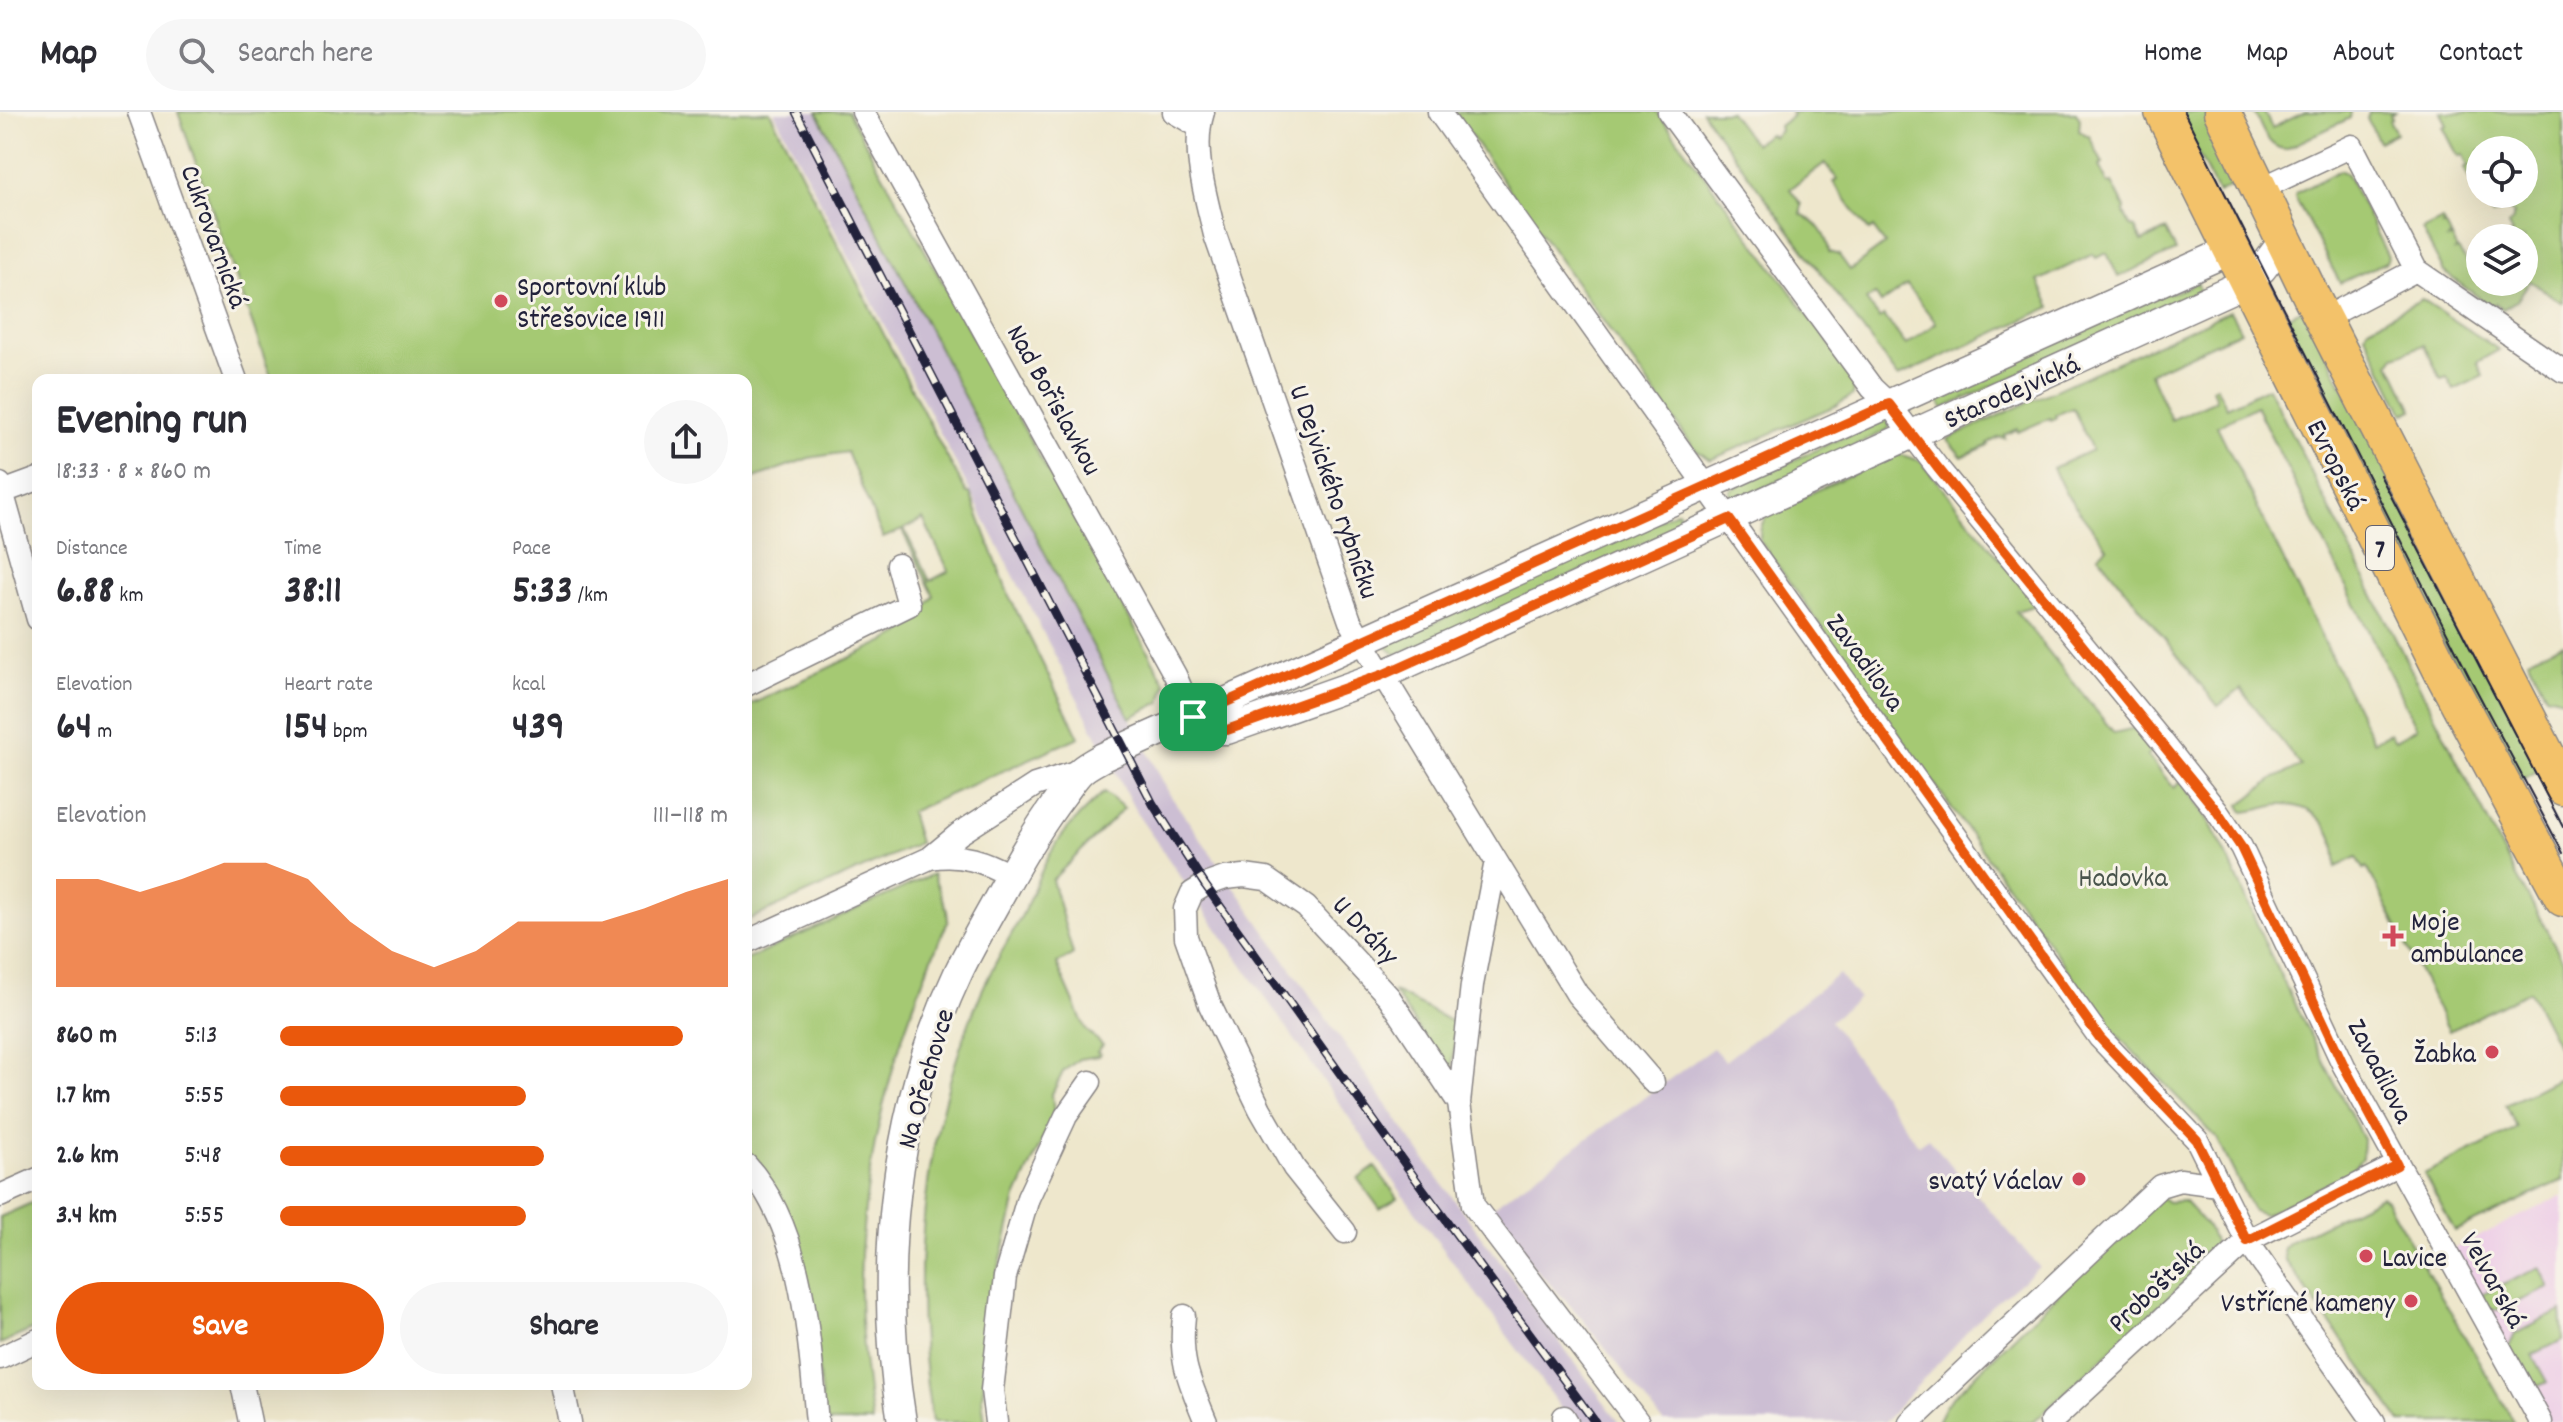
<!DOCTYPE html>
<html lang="en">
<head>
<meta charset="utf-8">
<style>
  body { margin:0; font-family:Dekko,sans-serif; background:#f7f7f7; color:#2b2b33; height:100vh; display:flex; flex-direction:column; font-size:30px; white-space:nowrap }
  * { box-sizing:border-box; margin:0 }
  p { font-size:26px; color:#7c7c81 }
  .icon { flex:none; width:44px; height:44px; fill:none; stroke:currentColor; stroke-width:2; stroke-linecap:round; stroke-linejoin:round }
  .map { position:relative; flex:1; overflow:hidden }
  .side { position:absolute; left:32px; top:262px; width:720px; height:1016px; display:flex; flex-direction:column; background:#fff; border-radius:16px; box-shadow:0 8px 32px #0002 }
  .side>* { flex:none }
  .tools { position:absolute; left:2466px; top:24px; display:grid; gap:16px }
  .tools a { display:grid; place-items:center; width:72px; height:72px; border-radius:50%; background:#fff; box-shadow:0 8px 32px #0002; font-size:40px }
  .pin { position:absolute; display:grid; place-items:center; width:68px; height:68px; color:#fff; margin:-34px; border-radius:16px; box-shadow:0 4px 12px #0006 }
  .round { display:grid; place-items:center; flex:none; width:84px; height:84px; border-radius:42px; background:#f7f7f7 }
  .head { display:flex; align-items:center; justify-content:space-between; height:136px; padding:0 24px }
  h1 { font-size:44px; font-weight:700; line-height:60px }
  .stats { display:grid; grid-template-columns:repeat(3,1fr); gap:12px; height:136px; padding:8px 24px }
  .stats div { display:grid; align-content:center }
  .stats b { font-size:40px; font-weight:700 }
  .stats small { font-size:22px; font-weight:400 }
  .stats p { font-size:22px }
  .chart { height:224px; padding:16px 24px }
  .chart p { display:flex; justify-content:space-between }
  .chart svg { width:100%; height:144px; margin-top:8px; fill:#ea580c; opacity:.7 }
  .primary-button { display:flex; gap:16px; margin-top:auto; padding:16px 24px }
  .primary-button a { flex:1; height:92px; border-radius:48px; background:#ea580c; color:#fff; font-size:32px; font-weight:700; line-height:92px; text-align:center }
  .primary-button a+a { background:#f7f7f7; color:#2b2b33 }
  ul { padding:0 24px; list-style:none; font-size:26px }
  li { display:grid; grid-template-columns:128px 96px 1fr; align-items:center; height:60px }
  li i { height:20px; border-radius:10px; background:#ea580c }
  header { display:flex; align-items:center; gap:48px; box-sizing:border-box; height:112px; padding:0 40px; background:#fff; border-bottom:2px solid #e1e1e2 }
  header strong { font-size:38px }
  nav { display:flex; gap:44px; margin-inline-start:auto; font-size:28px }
  .search { width:560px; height:72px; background:#f7f7f7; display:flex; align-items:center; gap:20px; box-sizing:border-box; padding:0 28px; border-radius:44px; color:#7c7c81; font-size:30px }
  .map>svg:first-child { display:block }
</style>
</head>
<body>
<header>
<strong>Map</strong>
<div class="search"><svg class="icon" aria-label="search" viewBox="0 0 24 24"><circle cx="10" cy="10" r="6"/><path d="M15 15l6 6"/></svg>Search here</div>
<nav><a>Home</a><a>Map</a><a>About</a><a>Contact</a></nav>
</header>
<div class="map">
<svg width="2563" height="1310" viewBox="0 0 2563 1310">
  <rect width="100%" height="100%" fill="#f7f3e8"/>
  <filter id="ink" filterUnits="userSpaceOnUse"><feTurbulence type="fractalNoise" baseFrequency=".0125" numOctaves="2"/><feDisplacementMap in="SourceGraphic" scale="16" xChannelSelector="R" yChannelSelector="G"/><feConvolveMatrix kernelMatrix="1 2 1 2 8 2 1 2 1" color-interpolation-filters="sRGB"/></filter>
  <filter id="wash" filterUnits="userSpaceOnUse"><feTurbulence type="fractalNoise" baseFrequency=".006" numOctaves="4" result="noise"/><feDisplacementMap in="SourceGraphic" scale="32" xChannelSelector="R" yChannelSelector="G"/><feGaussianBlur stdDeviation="1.8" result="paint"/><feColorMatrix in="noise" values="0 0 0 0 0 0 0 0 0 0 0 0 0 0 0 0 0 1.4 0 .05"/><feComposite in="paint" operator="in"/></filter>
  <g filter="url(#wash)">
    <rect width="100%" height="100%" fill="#eee7cc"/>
    <path fill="#eed0e7" d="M 2563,1083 L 2563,1310 L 2549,1310 L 2453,1137 Z"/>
    <path fill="#ccbed3" d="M 774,0 L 817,0 L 1170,683 L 1435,1062 L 1619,1310 L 1571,1310 L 1404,1084 L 1137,702 Z
      M 1839,862 L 1858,886 L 1830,909 L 1918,1033 L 1928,1026 L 2039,1155 L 1991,1194 L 1884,1310 L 1663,1310 L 1580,1204 L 1522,1142 L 1491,1096 L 1713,936 L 1725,949 Z"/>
    <path fill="#a5c973" stroke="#647657" stroke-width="2" fill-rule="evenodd" d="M 178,0 L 770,0 L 942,336 L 967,381 L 970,381 L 1009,484 L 1079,625 L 910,700 L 919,731 L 746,809 L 746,595 L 900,522 L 918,506 L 934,484 L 902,418 L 883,426 L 847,340 L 809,346 L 746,369 L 746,268 L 272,268 ZM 923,407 L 949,459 L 930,469 L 904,417 Z
      M 817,0 L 848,0 L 1166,572 L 1161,590 L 1130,606 Z
      M 1454,0 L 1657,0 L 1851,261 L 1854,275 L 1853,283 L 1837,293 L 1710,348 L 1694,336 Z
      M 1702,0 L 1730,0 L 1754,32 L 1769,22 L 1773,25 L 1780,19 L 1779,14 L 1793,3 L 1791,0 L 2076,0 L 2080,7 L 2079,19 L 2089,24 L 2103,52 L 2099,54 L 2108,72 L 2112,71 L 2125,96 L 2124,101 L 2130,114 L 2135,116 L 2142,130 L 2166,118 L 2176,139 L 2118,165 L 2107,141 L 2096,146 L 2093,142 L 2038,169 L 2051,195 L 1898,265 ZM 1825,51 L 1837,67 L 1833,70 L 1869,119 L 1873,116 L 1885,132 L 1850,158 L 1839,143 L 1829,140 C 1827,123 1816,109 1801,102 L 1801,92 L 1790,77 ZM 1907,173 L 1936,211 L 1906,233 L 1884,204 L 1880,207 L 1866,188 L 1875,182 L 1881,191 Z
      M 2177,0 L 2207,0 L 2239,70 L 2218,81 Z
      M 2254,0 L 2264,0 L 2272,16 L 2305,0 L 2351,0 L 2350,6 L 2286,37 C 2267,37 2262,15 2254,0 Z
      M 2369,0 L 2395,0 L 2390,3 L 2392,6 L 2389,8 L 2396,21 L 2379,30 L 2367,7 Z
      M 2441,0 L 2563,0 L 2563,191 L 2530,169 L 2517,188 L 2503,197 L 2495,192 L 2492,195 L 2444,160 L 2422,118 L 2442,108 L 2444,112 L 2442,114 L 2446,114 L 2451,124 L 2448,127 L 2452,126 L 2457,136 L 2455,139 L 2458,138 L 2469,153 L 2480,148 L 2480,170 L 2524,170 L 2524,126 L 2513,126 L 2511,122 L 2513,121 L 2509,113 L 2513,108 L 2513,102 L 2506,97 L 2492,103 L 2481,82 L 2478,84 L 2464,56 L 2468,54 L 2463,43 L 2458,44 L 2443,15 L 2447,13 ZM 2480,38 L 2524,38 L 2524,82 L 2480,82 Z
      M 2340,58 L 2346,60 L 2388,145 L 2386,150 L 2340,171 L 2295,85 L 2296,81 Z
      M 2197,170 L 2200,179 L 1943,297 L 1935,282 L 2155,182 L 2175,180 Z
      M 2422,187 L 2499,238 L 2477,250 L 2483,264 L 2454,278 L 2447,265 L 2441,267 L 2424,233 L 2395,244 L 2390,251 L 2413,298 L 2404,302 L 2365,222 L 2367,216 Z
      M 2303,197 L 2540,657 L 2515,672 L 2281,208 Z
      M 2230,199 L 2241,219 L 2150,261 L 2171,308 L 2216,288 L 2212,276 L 2216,274 L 2227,295 L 2268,275 L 2507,747 L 2563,848 L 2563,945 L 2529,879 L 2449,919 L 2367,755 L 2364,757 L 2357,745 L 2336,755 C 2338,721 2318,691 2280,693 C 2269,694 2257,699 2244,700 L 2240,693 L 2275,666 L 2301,654 L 2241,577 L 2218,594 L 2098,443 L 2107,435 L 2066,382 L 2053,356 L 2092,338 L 2073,296 L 2055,303 L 2056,306 L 2051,308 L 2050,306 L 2018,320 L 2017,317 L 2004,323 L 2005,326 L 2000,325 L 1988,331 L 1989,333 L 1962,345 L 1947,327 ZM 2256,294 L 2417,616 L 2395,628 L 2390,621 L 2373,629 L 2217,314 Z
      M 1884,306 L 1890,312 L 1888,318 L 1738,388 L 1731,387 L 1730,378 Z
      M 1893,343 L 1902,343 L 1921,349 L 2037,493 L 2016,499 L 2114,621 L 2135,616 L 2153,637 L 2147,643 L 2174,676 L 2181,669 C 2221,718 2241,777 2266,833 C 2296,898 2331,962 2363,1027 L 2362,1046 L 2349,1061 L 2264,1103 L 2253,1099 L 2217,1026 L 2122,928 L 2096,897 L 1760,429 C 1759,417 1762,408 1770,400 Z
      M 1678,399 L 1687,412 L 1396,543 L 1388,536 L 1389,531 Z
      M 2563,531 L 2563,587 L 2546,583 L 2528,547 Z
      M 1104,680 L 1124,696 L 1052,768 L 1073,842 L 1057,852 L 1086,918 L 1103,933 L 1097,940 L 1100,942 L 1098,944 L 1079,947 L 1063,960 L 1052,982 L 1054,1002 L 1016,1086 L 997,1164 L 982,1286 L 985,1310 L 932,1310 C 908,1160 922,1021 981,881 C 992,855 1007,830 1021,805 C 1032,784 1039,760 1052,739 C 1065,716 1085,698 1104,680 Z
      M 933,762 L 947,799 L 948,809 C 895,925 861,1047 860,1176 C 860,1220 866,1266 872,1310 L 824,1310 L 813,1208 L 746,1042 L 746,848 Z
      M 1393,879 L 1456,912 L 1452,960 L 1449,962 Z
      M 2563,964 L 2563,1068 L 2455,1119 L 2424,1062 L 2517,1016 L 2506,993 Z
      M 1375,1055 L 1398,1086 L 1380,1097 L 1358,1067 Z
      M 2381,1084 L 2386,1088 L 2514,1310 L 2401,1310 L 2285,1148 L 2283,1136 L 2289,1130 Z
      M 2161,1085 L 2167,1090 L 2184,1089 C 2195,1102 2220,1122 2213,1139 L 2218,1144 L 2202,1154 L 2033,1310 L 1937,1310 L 1946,1292 L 2080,1160 Z
      M 38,1088 L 38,1215 L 0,1232 L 0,1105 Z
      M 2540,1155 L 2550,1176 L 2499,1198 L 2490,1198 L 2479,1184 Z
      M 2561,1199 L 2563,1228 L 2532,1243 L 2547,1270 L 2531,1278 L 2508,1237 L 2515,1222 Z"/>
  </g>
  <g filter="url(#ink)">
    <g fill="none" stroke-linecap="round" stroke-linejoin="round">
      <defs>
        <path id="minor" d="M 139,0 L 236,268
          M 863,0 L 1175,563 L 1193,605
          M 1174,0 L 1198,14
          M 1203,0 C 1191,38 1206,85 1215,123 L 1350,509 L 1577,882 L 1653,970
          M 1439,0 L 2100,926 L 2197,1028 L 2247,1129 L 2374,1310
          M 1669,0 L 1872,276 L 1889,292 L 1937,355 L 2160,627 L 2216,698 L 2241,735 L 2344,954 L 2541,1310
          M 2258,78 L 2352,34 L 2416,158 L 2563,259
          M 2323,207 L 2416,158
          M 0,372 L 38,507
          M 0,381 L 38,367
          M 746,573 L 909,493 L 898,453
          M 930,746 C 961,741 984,749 1011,764
          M 746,830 L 930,746 L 959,722 L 1035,673 L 1082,658
          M 1459,991 L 1472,873 L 1496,749
          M 746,1053 C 804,1117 809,1228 817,1310
          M 0,1084 L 38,1067
          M 1345,1120 L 1294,1056 L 1260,997 L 1210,893 L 1186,825 L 1185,797 L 1192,781 L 1205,773 L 1225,766 L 1244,764 L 1266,767 L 1306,795 L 1389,885 L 1459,991 L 1473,1093 L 1638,1310
          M 1184,1204 C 1179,1250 1189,1268 1206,1310
          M 0,1246 L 38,1228
          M 242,1272 L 250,1310
          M 562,1272 L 570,1310
          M 1564,1305 L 1567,1310
          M 996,1310 L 992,1278 L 1005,1165 L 1028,1086 L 1066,1004 L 1090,970
          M 1910,1310 L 2160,1074 L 2180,1068 L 2218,1073
          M 2051,1310 L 2247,1129 L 2397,1053"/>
        <path id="tertiary" d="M 1193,605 L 1217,618 L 1227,618 L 1382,563 L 2247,170 L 2262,157 L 2284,128
          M 902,1310 C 877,1159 893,999 959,859 C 973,830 990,802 1005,774 C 1023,741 1041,711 1063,682 C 1069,674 1075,664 1082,658 C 1088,653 1096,649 1103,645 L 2231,138"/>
        <path id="primary" d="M 2163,0 L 2443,561 L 2563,786
          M 2222,0 L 2310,182 L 2563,675"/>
      </defs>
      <use href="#minor" stroke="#888484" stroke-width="25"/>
      <use href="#tertiary" stroke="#888484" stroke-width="31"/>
      <use href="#primary" stroke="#888484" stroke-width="39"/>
      <use href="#minor" stroke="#fff" stroke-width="22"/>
      <use href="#tertiary" stroke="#fff" stroke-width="28"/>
      <use href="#primary" stroke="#f3c26a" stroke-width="36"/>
      <path stroke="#22223b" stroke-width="2" d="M 2184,0 L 2471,568 L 2563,741
        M 2380,363 L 2563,715"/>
      <defs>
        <path id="rail" d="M 796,0 L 1153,692 L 1205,773 L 1420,1073 L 1595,1310"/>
      </defs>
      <use href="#rail" stroke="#22223b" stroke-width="9"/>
      <use href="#rail" stroke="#f7f3e8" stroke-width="6" stroke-dasharray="18" stroke-linecap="butt"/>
    </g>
  </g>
  <g fill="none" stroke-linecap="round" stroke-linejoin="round" filter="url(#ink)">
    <defs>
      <path id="route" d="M 1889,292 L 1937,355 L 2216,698 L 2241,735 L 2344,954 L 2397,1053 L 2247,1129 L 2197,1028 L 2100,926 L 1729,407 L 1382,563 L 1227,618 L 1217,618 L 1193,605 Z"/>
    </defs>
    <use href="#route" stroke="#fff" stroke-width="16"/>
    <use href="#route" stroke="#ea580c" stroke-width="10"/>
  </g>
  <g fill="#d1495b" stroke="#f7f3e8" stroke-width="3">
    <circle cx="501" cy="189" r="8"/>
    <path d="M2389 812h8v8h8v8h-8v8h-8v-8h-8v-8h8z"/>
    <circle cx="2492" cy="940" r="8"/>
    <circle cx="2079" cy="1067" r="8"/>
    <circle cx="2366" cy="1144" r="8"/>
    <circle cx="2411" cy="1189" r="8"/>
  </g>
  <g text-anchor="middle" stroke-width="6" stroke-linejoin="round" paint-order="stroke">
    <rect fill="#f7f3e8" stroke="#62616f" stroke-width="2" x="2366" y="414" width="28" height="44" rx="6"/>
    <g font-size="26" font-weight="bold" fill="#22223b">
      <text x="2380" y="445">7</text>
    </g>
    <g font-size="28" fill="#22223b" stroke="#f7f3e8">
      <text transform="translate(216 124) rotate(70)" y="10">Cukrovarnická</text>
      <text transform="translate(2011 278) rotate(-24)" y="10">Starodejvická</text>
      <text transform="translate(1056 287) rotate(61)" y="10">Nad Bořislavkou</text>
      <text transform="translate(2338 352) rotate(63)" y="10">Evropská</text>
      <text transform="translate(1336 379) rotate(71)" y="10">U Dejvického rybníčku</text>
      <text transform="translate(1867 549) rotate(54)" y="10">Zavadilova</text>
      <text transform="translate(1367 817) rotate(47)" y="10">U Dráhy</text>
      <text transform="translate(2382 958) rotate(63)" y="10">Zavadilova</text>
      <text transform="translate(924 966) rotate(-74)" y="10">Na Ořechovce</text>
      <text transform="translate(2495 1167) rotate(61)" y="10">Velvarská</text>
      <text transform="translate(2155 1173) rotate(-43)" y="10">Proboštská</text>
    </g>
    <g font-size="28" fill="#22223b" stroke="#f7f3e8" text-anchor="start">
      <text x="517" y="183">Sportovní klub<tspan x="517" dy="32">Střešovice 1911</tspan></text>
      <text x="2411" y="818">Moje<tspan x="2411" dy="32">ambulance</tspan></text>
      <text x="2476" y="950" text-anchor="end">Žabka</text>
      <text x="2063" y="1077" text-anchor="end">svatý Václav</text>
      <text x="2382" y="1154">Lavice</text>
      <text x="2395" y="1199" text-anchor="end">Vstřícné kameny</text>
    </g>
    <g font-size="28" fill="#49544c" stroke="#f7f3e8">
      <text x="2123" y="774">Hadovka</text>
    </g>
  </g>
</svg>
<div class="tools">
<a><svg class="icon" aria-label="locate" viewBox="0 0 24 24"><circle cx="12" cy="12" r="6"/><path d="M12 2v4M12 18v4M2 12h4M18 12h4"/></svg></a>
<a><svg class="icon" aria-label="layers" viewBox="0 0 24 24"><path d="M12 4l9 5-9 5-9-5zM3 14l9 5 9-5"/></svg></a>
</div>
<div class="pin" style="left:1193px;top:605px;background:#1e9e55"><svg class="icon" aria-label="arrive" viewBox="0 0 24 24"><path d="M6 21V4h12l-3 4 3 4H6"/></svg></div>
<section class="side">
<div class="head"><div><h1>Evening run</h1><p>18:33 · 8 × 860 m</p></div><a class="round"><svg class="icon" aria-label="share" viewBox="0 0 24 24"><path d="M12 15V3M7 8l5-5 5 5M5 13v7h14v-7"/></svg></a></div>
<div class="stats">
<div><p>Distance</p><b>6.88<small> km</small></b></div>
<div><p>Time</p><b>38:11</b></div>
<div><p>Pace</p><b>5:33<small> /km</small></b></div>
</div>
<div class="stats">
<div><p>Elevation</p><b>64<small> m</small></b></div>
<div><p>Heart rate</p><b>154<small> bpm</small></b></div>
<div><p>kcal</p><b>439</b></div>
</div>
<div class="chart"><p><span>Elevation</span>111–118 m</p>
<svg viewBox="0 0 160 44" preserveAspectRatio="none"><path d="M0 44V11L10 11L20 15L30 11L40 6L50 6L60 11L70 24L80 33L90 38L100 33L110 24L120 24L130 24L140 20L150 15L160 11V44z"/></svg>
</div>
<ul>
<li><b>860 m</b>5:13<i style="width:90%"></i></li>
<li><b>1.7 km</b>5:55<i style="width:55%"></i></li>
<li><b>2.6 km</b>5:48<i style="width:59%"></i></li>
<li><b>3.4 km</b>5:55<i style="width:55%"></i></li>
</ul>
<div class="primary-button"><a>Save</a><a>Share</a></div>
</section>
</div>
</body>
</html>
